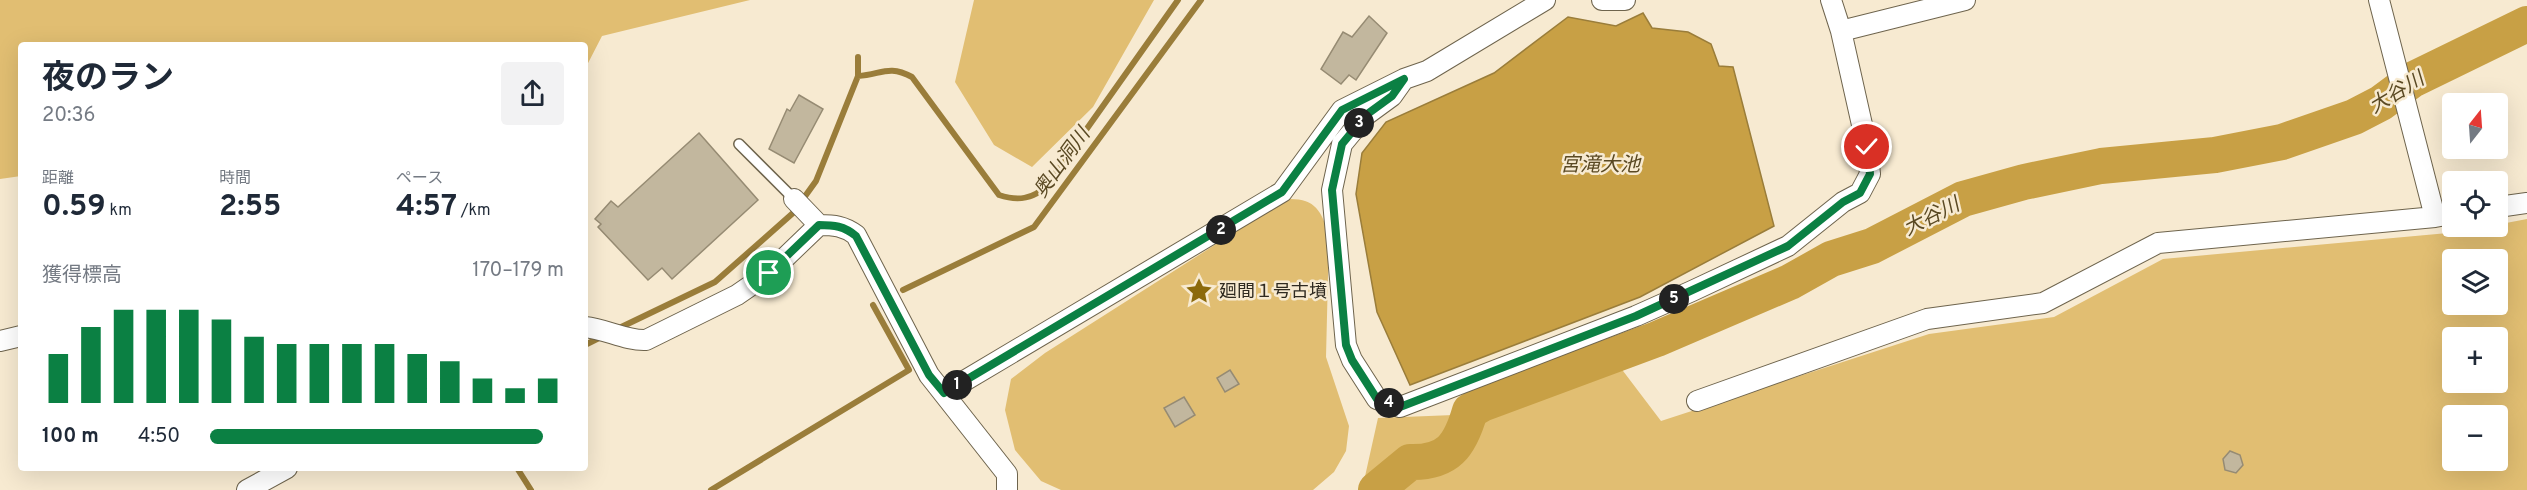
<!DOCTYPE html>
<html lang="ja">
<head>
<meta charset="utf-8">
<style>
  body { margin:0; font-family:Overpass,"Noto Sans JP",sans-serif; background:#f2f2f3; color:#1f2937; height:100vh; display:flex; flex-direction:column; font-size:22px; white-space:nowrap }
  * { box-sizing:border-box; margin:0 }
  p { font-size:20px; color:#747a83 }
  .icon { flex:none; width:33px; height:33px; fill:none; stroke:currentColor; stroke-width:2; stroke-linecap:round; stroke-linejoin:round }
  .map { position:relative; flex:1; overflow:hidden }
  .side { position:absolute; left:18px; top:42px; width:570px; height:429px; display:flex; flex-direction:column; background:#fff; border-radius:6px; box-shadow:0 6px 24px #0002 }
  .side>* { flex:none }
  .needle { width:39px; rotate:17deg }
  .tools { position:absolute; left:2442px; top:93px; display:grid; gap:12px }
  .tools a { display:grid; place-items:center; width:66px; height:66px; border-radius:6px; background:#fff; box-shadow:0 6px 24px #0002; font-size:30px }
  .pin { position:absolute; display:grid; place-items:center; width:51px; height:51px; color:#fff; margin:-26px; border:3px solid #fff; border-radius:50%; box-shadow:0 2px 6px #0007 }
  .km { position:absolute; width:30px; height:30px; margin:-15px; border-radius:50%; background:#222; color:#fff; font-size:16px; line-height:30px; text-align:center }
  .round { display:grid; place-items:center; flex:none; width:63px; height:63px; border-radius:6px; background:#f2f2f3 }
  .head { display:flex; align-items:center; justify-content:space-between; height:102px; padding:0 24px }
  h1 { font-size:33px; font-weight:700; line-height:45px }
  .stats { display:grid; grid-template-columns:repeat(3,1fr); gap:9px; height:102px; padding:6px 24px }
  .stats div { display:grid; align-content:center }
  .stats b { font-size:30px; font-weight:700 }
  .stats small { font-size:16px; font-weight:400 }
  .stats p { font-size:16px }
  .chart { height:168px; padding:12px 24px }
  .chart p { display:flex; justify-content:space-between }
  .chart svg { width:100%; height:108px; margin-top:6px; stroke:#0b8043; stroke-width:6 }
  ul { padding:0 24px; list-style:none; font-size:20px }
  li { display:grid; grid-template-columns:96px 72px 1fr; align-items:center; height:45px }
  li i { height:15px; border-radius:8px; background:#0b8043 }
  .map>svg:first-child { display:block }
</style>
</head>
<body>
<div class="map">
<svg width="2527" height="490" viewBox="0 0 2527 490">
  <rect width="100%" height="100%" fill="#f7ead1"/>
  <path fill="#e1be72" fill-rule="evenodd" d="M 0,0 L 750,0 L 602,36 L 585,69 L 585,45 L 21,45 L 21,176 L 0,179 Z
    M 974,0 L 1154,0 L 1093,107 L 1032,167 L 994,145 L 955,82 Z
    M 1287,199 C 1315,198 1321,210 1329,235 L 1326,357 L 1349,426 L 1346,451 L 1334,472 L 1313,490 L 1061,490 L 1041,481 L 1015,450 L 1005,410 L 1011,379 L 1045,353 Z
    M 2527,219 L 2527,490 L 1362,490 L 1378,418 L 1479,414 L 1617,363 L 1661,421 L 1929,334 L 2054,317 L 2163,259 L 2459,232 ZM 2452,260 L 2498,260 L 2498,304 L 2452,304 ZM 2452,338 L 2498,338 L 2498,382 L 2452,382 ZM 2452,416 L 2498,416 L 2498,460 L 2452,460 Z"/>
  <path fill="#c8a045" stroke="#9a7d3a" stroke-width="1.5" d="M 1643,13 L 1652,28 L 1688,32 L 1711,44 L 1719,66 L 1733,67 L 1774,226 L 1640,297 L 1410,385 L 1377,312 L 1356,194 L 1362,153 L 1386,122 L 1494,73 L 1568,17 L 1616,26 Z"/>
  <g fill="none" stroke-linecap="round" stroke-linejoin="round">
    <path stroke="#9a7d3a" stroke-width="6" d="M 858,76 C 881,75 888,64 912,77 L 999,195 C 1017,201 1033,200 1047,185 L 1178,0
      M 903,290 L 1034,227 L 1201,0
      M 615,330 L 715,282 L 793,213 L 816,181 L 858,76 L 858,57
      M 585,345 L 603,336
      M 517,468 L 531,490
      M 711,490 L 909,370 L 873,305"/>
    <path stroke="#c8a045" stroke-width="36" d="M 1376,490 L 1410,462 C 1448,463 1460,446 1470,411 L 1482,404 L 1657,339 L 1790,282 L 1831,259 L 1872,246 L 1963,199 L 2024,182 L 2101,166 L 2215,155 L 2282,142 L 2354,117 L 2381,103 L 2412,80 L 2527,24"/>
  </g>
  <path fill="#c2b79e" stroke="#968b73" stroke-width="1.5" d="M 1369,16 L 1387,33 L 1356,80 L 1349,75 L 1341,84 L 1321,69 L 1343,32 L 1352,37 Z
    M 799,95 L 823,109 L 794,163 L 769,149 L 787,109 L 790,111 Z
    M 699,133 L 758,200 L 672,279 L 662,268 L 648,280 L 598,227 L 601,224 L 595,219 L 611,201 L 618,207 Z
    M 1230,370 L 1239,384 L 1225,392 L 1217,378 Z
    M 1184,397 L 1195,415 L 1175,427 L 1164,408 Z
    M 2230,451 L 2240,455 L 2243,465 L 2236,473 L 2225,470 L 2223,459 Z"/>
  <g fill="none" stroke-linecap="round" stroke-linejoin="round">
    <defs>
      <path id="lane" d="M 739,144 L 794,199"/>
      <path id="street" d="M 1602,0 L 1625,0
        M 1831,0 L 1841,31 L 1965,0
        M 2379,0 L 2435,217 L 2452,214
        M 1404,79 L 1392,96 L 1366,115 L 1342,144 L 1332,190 L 1346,345 L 1352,360 L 1377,399 L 1400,407 L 1636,316 L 1692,291 L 1788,246 L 1843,202 L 1860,193 L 1870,174 L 1867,147 L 1841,31
        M 794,199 L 819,225 C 834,225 844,226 856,235 L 929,375 L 1007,474 L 1007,490
        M 2498,207 L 2527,203
        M 585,327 C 606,329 626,341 646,340 L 737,295 L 769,273 L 819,225
        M 0,341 L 21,336
        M 944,393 L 1282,192 L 1342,110 L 1404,79 L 1427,71 L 1545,0
        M 1697,401 L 1927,319 L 2043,303 L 2158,243 L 2435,217
        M 247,490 L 287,468"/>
    </defs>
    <use href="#lane" stroke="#6e644d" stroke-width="12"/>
    <use href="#street" stroke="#6e644d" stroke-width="22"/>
    <use href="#lane" stroke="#fff" stroke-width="9"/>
    <use href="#street" stroke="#fff" stroke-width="20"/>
  </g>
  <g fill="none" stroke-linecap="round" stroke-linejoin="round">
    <defs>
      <path id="route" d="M 769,273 L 819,225 C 834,225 844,226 856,236 L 929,375 L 944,393 L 1282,192 L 1342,110 L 1404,79 L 1392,96 L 1366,115 L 1342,144 L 1332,190 L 1346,345 L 1352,360 L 1377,399 L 1400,407 L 1636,316 L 1788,246 L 1843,202 L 1860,193 L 1870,174 L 1867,147"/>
    </defs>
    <use href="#route" stroke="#fff" stroke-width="12"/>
    <use href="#route" stroke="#0b8043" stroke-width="8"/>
  </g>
  <defs>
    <symbol id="sight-bare" viewBox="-9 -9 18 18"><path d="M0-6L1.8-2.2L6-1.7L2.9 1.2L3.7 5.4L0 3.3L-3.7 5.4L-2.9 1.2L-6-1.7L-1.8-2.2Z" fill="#8c6a0b" stroke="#f7ead1" stroke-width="2.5" paint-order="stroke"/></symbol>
  </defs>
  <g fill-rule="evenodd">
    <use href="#sight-bare" x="1180" y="272" width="38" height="38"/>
  </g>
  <g text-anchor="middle" stroke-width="5" stroke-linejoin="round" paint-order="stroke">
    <g font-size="18" fill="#2f2a20" stroke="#f7ead1" text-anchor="start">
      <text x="1219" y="297">廻間１号古墳</text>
    </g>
    <g font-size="20" font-style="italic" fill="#5a4923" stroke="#f7ead1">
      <text transform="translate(2396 92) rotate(-31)" y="7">大谷川</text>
      <text transform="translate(1061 162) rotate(-54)" y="7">奥山洞川</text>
      <text x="1600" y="171">宮滝大池</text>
      <text transform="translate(1931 216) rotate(-27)" y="7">大谷川</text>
    </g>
  </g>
</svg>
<div class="tools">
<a><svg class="needle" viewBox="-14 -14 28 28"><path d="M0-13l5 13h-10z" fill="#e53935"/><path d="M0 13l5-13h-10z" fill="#747a83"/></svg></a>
<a><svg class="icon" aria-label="locate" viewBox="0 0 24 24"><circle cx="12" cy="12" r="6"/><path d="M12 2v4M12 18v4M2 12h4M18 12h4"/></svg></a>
<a><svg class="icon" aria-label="layers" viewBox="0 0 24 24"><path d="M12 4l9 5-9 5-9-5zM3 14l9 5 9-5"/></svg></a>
<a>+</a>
<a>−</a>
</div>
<div class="pin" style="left:769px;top:273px;background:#1e9e55"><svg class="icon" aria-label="arrive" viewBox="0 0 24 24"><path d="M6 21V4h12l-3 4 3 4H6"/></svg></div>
<div class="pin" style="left:1867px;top:147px;background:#d93025"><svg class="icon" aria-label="check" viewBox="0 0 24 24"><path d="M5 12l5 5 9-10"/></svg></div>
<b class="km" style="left:957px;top:385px">1</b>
<b class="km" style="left:1221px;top:230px">2</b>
<b class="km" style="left:1359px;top:123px">3</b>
<b class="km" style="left:1389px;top:403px">4</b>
<b class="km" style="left:1674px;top:299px">5</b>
<section class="side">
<div class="head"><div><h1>夜のラン</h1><p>20:36</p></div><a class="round"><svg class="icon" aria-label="share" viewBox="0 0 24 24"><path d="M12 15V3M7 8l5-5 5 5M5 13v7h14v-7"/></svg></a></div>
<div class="stats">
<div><p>距離</p><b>0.59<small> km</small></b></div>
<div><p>時間</p><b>2:55</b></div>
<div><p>ペース</p><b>4:57<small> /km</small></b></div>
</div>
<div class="chart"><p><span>獲得標高</span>170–179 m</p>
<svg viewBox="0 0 160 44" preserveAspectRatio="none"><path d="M5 44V24M15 44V13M25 44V6M35 44V6M45 44V6M55 44V10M65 44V17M75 44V20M85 44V20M95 44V20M105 44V20M115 44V24M125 44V27M135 44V34M145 44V38M155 44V34"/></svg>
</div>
<ul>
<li><b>100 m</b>4:50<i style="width:94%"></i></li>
</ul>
</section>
</div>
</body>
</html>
